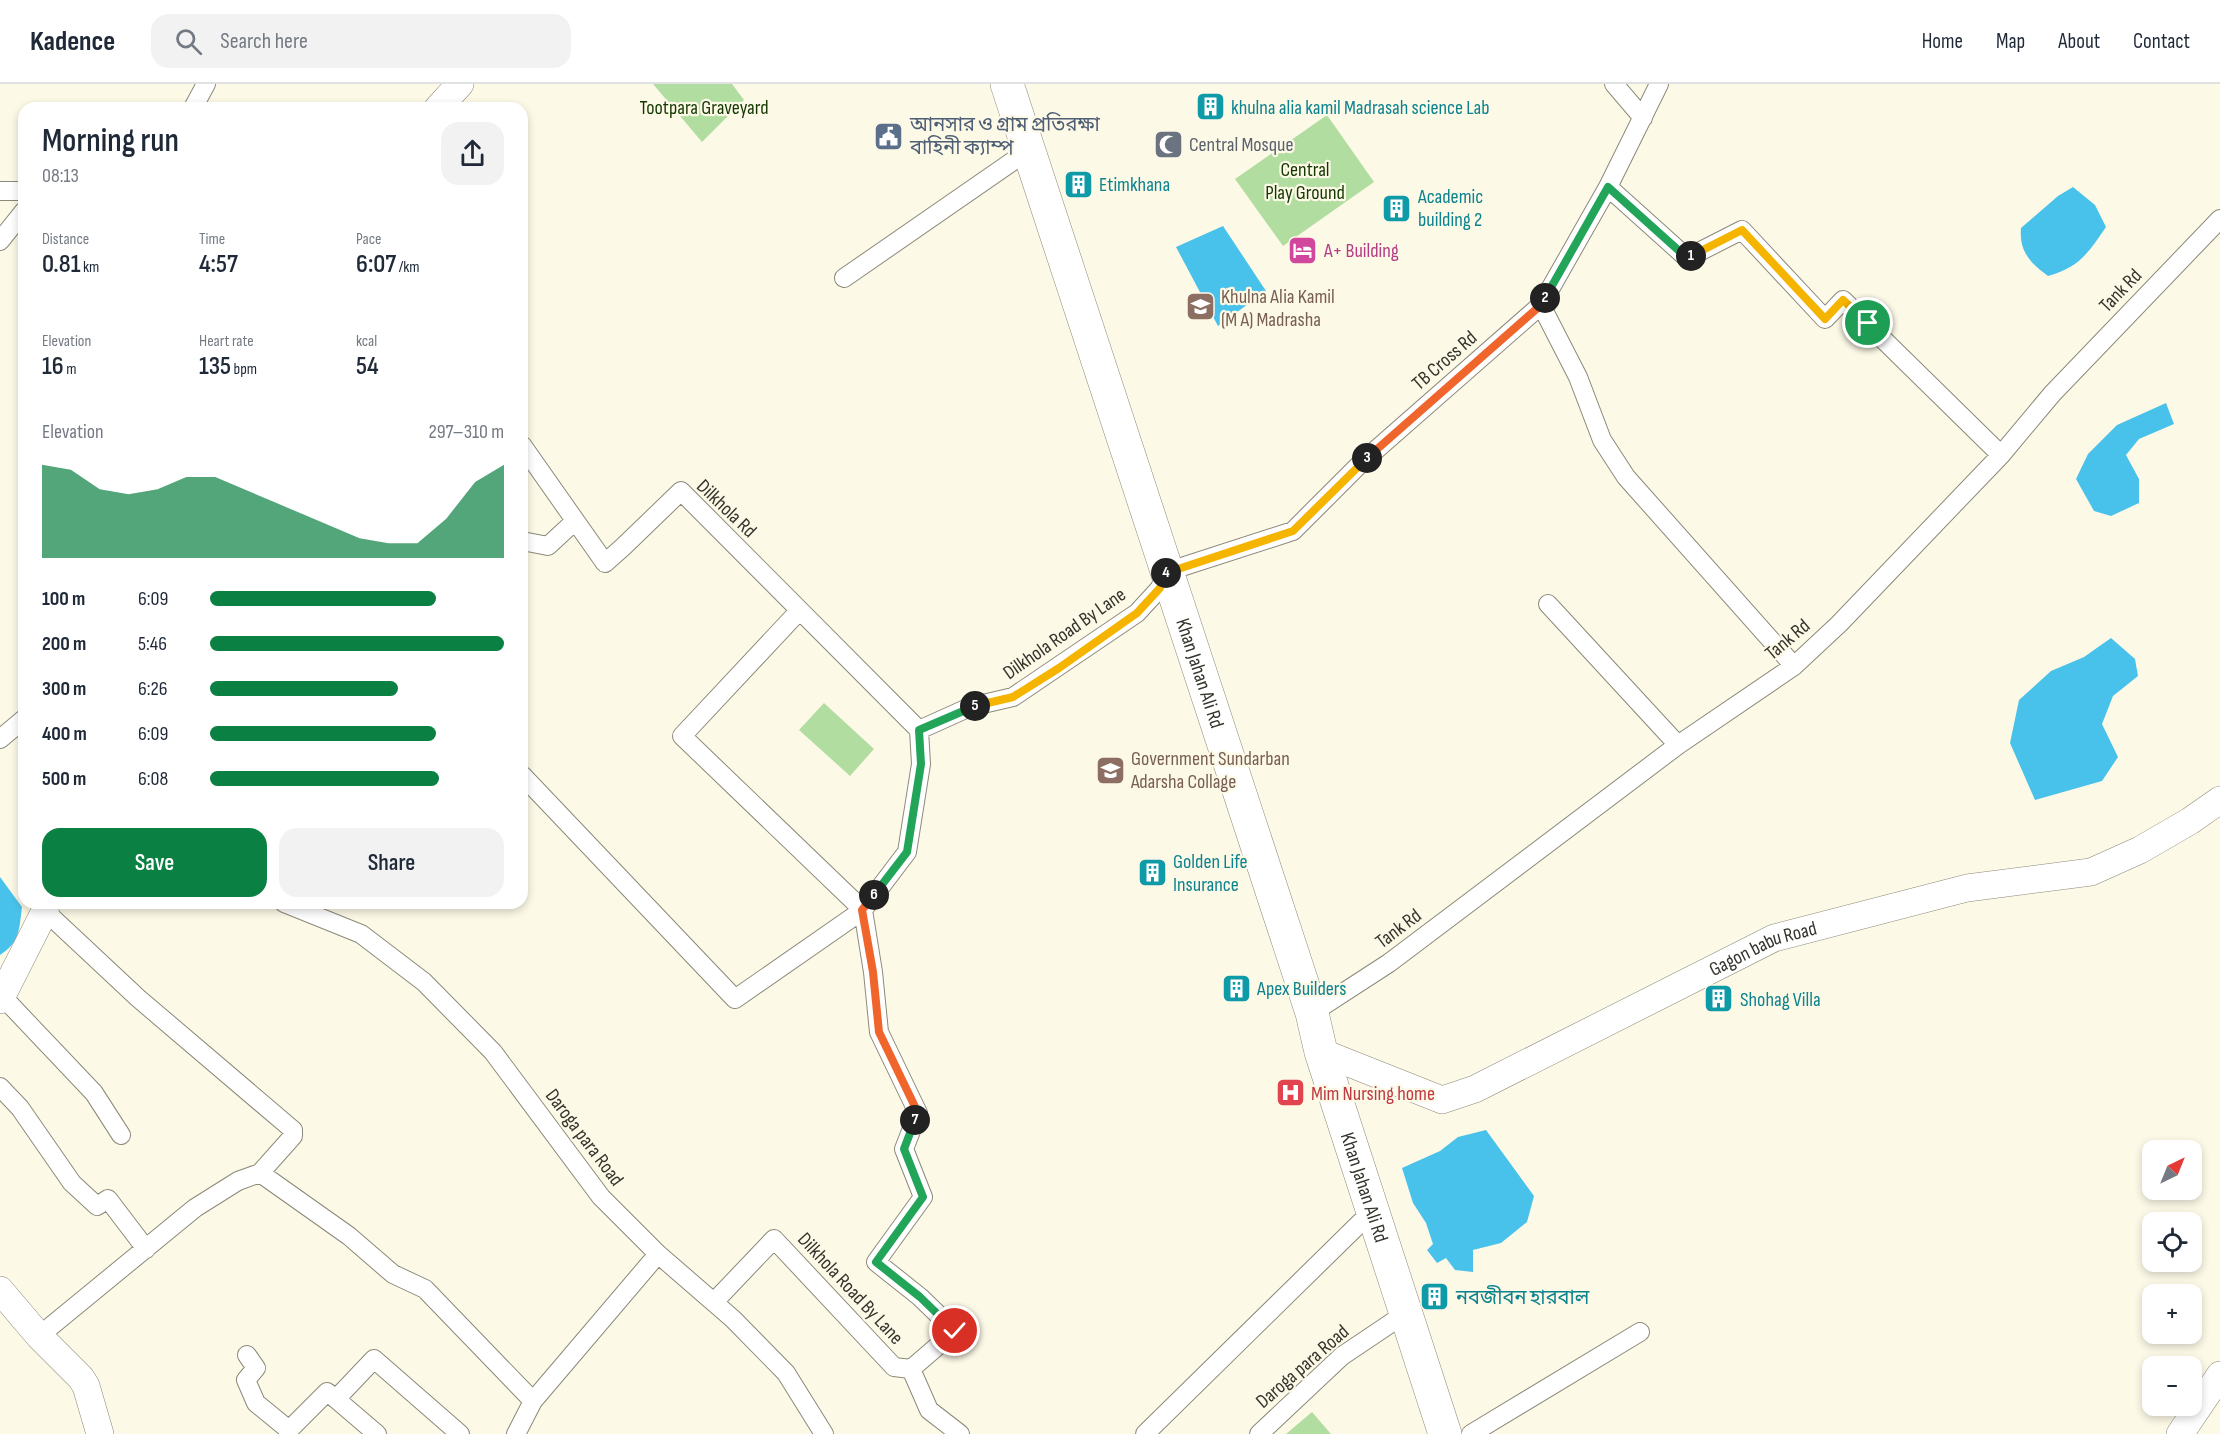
<!DOCTYPE html>
<html lang="en">
<head>
<meta charset="utf-8">
<style>
  body { margin:0; font-family:"Sofia Sans Condensed","Noto Sans Bengali",sans-serif; background:#f2f2f3; color:#1f2937; height:100vh; display:flex; flex-direction:column; font-size:22px; white-space:nowrap }
  * { box-sizing:border-box; margin:0 }
  p { font-size:20px; color:#747a83 }
  .icon { flex:none; width:33px; height:33px; fill:none; stroke:currentColor; stroke-width:2; stroke-linecap:round; stroke-linejoin:round }
  .map { position:relative; flex:1; overflow:hidden }
  .side { position:absolute; left:18px; top:18px; width:510px; height:807px; display:flex; flex-direction:column; background:#fff; border-radius:18px; box-shadow:0 3px 9px #0003 }
  .side>* { flex:none }
  .needle { width:39px; rotate:43deg }
  .controls { position:absolute; left:2142px; top:1056px; display:grid; gap:12px }
  .controls a { display:grid; place-items:center; width:60px; height:60px; border-radius:12px; background:#fff; box-shadow:0 3px 9px #0003; font-size:30px }
  .pin { position:absolute; display:grid; place-items:center; width:51px; height:51px; color:#fff; margin:-26px; border:3px solid #fff; border-radius:50%; box-shadow:0 2px 6px #0007 }
  .km { position:absolute; width:30px; height:30px; margin:-15px; border-radius:50%; background:#222; color:#fff; font-size:16px; line-height:30px; text-align:center }
  .round { display:grid; place-items:center; flex:none; width:63px; height:63px; border-radius:18px; background:#f2f2f3 }
  .overview { display:flex; align-items:center; justify-content:space-between; height:102px; padding:0 24px }
  h1 { font-size:33px; font-weight:600; line-height:45px }
  .metrics { display:grid; grid-template-columns:repeat(3,1fr); gap:9px; height:102px; padding:6px 24px }
  .metrics div { display:grid; align-content:center }
  .metrics b { font-size:26px; font-weight:600 }
  .metrics small { font-size:16px; font-weight:400 }
  .metrics p { font-size:16px }
  .chart { height:168px; padding:12px 24px }
  .chart p { display:flex; justify-content:space-between }
  .chart svg { width:100%; height:108px; margin-top:6px; fill:#0b8043; opacity:.7 }
  .cta { display:flex; gap:12px; margin-top:auto; padding:12px 24px }
  .cta a { flex:1; height:69px; border-radius:18px; background:#0b8043; color:#fff; font-size:24px; font-weight:600; line-height:69px; text-align:center }
  .cta a+a { background:#f2f2f3; color:#1f2937 }
  ul { padding:0 24px; list-style:none; font-size:20px }
  li { display:grid; grid-template-columns:96px 72px 1fr; align-items:center; height:45px }
  li i { height:15px; border-radius:8px; background:#0b8043 }
  header { display:flex; align-items:center; gap:36px; box-sizing:border-box; height:84px; padding:0 30px; background:#fff; border-bottom:2px solid #e0e1e3 }
  header strong { font-size:28px }
  nav { display:flex; gap:33px; margin-inline-start:auto; font-size:21px }
  .search { width:420px; height:54px; background:#f2f2f3; display:flex; align-items:center; gap:15px; box-sizing:border-box; padding:0 21px; border-radius:18px; color:#747a83; font-size:22px }
  .map>svg:first-child { display:block }
</style>
</head>
<body>
<header>
<strong>Kadence</strong>
<div class="search"><svg class="icon" aria-label="search" viewBox="0 0 24 24"><circle cx="10" cy="10" r="6"/><path d="M15 15l6 6"/></svg>Search here</div>
<nav><a>Home</a><a>Map</a><a>About</a><a>Contact</a></nav>
</header>
<div class="map">
<svg width="2220" height="1350" viewBox="0 0 2220 1350">
  <rect width="100%" height="100%" fill="#fdf9e7"/>
  <path fill="#b1dda1" d="M 653,0 L 732,0 L 744,16 L 702,58 Z
    M 1327,31 L 1374,98 L 1283,162 L 1235,95 Z
    M 824,619 L 874,665 L 850,692 L 799,646 Z
    M 1312,1328 L 1331,1350 L 1286,1350 Z"/>
  <path fill="#48c2eb" d="M 2073,103 L 2095,121 L 2106,143 C 2088,169 2080,183 2048,192 C 2030,179 2019,167 2021,144 L 2058,112 Z
    M 1223,142 L 1266,207 L 1218,242 L 1176,163 Z
    M 2166,319 L 2174,340 L 2139,355 L 2126,371 L 2139,395 L 2139,419 L 2111,432 L 2094,427 L 2076,395 L 2088,370 L 2117,341 Z
    M 2111,554 L 2135,575 L 2138,592 L 2113,612 L 2102,640 L 2118,673 L 2102,697 L 2035,716 L 2010,659 L 2019,616 L 2051,587 L 2084,573 Z
    M 0,793 L 22,823 C 19,846 20,858 0,871 Z
    M 1486,1046 L 1534,1112 L 1527,1138 L 1501,1159 L 1473,1166 L 1473,1188 L 1455,1186 L 1446,1174 L 1437,1179 L 1427,1166 L 1433,1160 L 1426,1139 L 1413,1119 L 1402,1084 L 1440,1067 L 1458,1053 Z"/>
  <g fill="none" stroke-linecap="round" stroke-linejoin="round">
    <defs>
      <path id="street" d="M 1614,0 L 1643,34
        M 193,24 L 206,0
        M 1608,103 L 1687,174 L 1742,146 L 1825,235 L 1843,216 L 2001,371
        M 0,107 L 24,107
        M 0,157 L 24,127
        M 844,194 L 1016,75
        M 1541,221 L 1578,293 L 1602,356 L 1626,393 L 1794,582
        M 522,361 L 605,479 L 623,463 L 681,407 L 919,646
        M 522,457 L 548,462 L 575,437
        M 1548,520 L 1678,661
        M 919,646 L 970,623 L 1013,613 L 1137,529 L 1160,504 L 1166,488 L 1293,447 L 1361,379 L 1541,221 L 1608,103 L 1659,0
        M 0,655 L 24,635
        M 522,691 L 735,915 L 863,826 L 682,652 L 799,527
        M 284,819 L 361,850 L 424,898 L 493,968 L 601,1113 L 658,1170 L 733,1235 L 786,1289 L 824,1350
        M 45,827 L 138,914 L 293,1046 L 293,1052 L 260,1089
        M 2,912 L 94,1009 L 121,1051
        M 1312,929 L 1389,879 L 1678,661 L 1794,582 L 1839,540 L 2001,371 L 2052,310 L 2220,135
        M 0,1003 L 20,1024 L 72,1099 L 97,1122 L 108,1115 L 146,1165
        M 714,1218 L 774,1155 L 894,1283 L 911,1285 L 955,1247 L 920,1213 L 876,1178 L 923,1113 L 904,1065 L 918,1029 L 879,948 L 873,888 L 863,826 L 907,768 L 921,680 L 919,646
        M 39,1252 L 195,1124 L 238,1097 L 260,1089 L 349,1152 L 393,1190 L 425,1205 L 533,1317
        M 247,1271 L 256,1284 L 246,1296 L 256,1319 L 289,1346 L 327,1308 L 336,1315 L 374,1275 L 460,1350
        M 911,1285 L 929,1326 L 960,1350
        M 336,1315 L 377,1350
        M 516,1350 L 533,1317 L 658,1170
        M 1145,1350 L 1361,1138
        M 1259,1350 L 1342,1272 L 1406,1229
        M 1471,1350 L 1640,1248"/>
      <g id="secondary">
        <path d="M 438,24 L 460,0"/>
        <path d="M 0,916 L 45,827 L 46,819"/>
        <path id="s1" d="M 1321,968 L 1442,1016 L 1475,1005 L 1774,854 L 1967,804 L 2091,788 L 2140,766 L 2190,737 L 2220,716"/>
        <path d="M 0,1206 L 39,1252 L 81,1294 L 86,1302 L 100,1350"/>
        <path d="M 2180,1350 L 2220,1291"/>
      </g>
      <g id="highway">
        <path id="s2" d="M 1007,0 L 1312,929 L 1321,968 L 1445,1350"/>
      </g>
    </defs>
    <use href="#street" stroke="#8c8979" stroke-width="20"/>
    <use href="#secondary" stroke="#8c8979" stroke-width="28"/>
    <use href="#highway" stroke="#8c8979" stroke-width="34"/>
    <use href="#street" stroke="#fff" stroke-width="18"/>
    <use href="#secondary" stroke="#fff" stroke-width="27"/>
    <use href="#highway" stroke="#fff" stroke-width="33"/>
  </g>
  <g fill="none" stroke-linecap="round" stroke-linejoin="round">
    <defs>
      <path id="split-1" d="M 1691,172 L 1742,146 L 1825,235 L 1843,216 L 1868,239"/>
      <path id="split-2" d="M 1545,214 L 1608,103 L 1687,174 L 1691,172"/>
      <path id="split-3" d="M 1367,374 L 1541,221 L 1545,214"/>
      <path id="split-4" d="M 1166,489 L 1293,447 L 1367,374"/>
      <path id="split-5" d="M 975,622 L 1013,613 L 1059,584 L 1137,529 L 1160,504 L 1166,489"/>
      <path id="split-6" d="M 874,811 L 907,768 L 921,680 L 919,646 L 975,622"/>
      <path id="split-7" d="M 874,811 L 862,826 L 873,888 L 879,948 L 918,1029 L 915,1036"/>
      <path id="split-8" d="M 915,1036 L 904,1065 L 923,1113 L 876,1178 L 920,1213 L 955,1247"/>
    </defs>
    <use href="#split-1" stroke="#fff" stroke-width="12"/>
    <use href="#split-2" stroke="#fff" stroke-width="12"/>
    <use href="#split-3" stroke="#fff" stroke-width="12"/>
    <use href="#split-4" stroke="#fff" stroke-width="12"/>
    <use href="#split-5" stroke="#fff" stroke-width="12"/>
    <use href="#split-6" stroke="#fff" stroke-width="12"/>
    <use href="#split-7" stroke="#fff" stroke-width="12"/>
    <use href="#split-8" stroke="#fff" stroke-width="12"/>
    <use href="#split-1" stroke="#f5b400" stroke-width="8"/>
    <use href="#split-2" stroke="#22a559" stroke-width="8"/>
    <use href="#split-3" stroke="#f0652b" stroke-width="8"/>
    <use href="#split-4" stroke="#f5b400" stroke-width="8"/>
    <use href="#split-5" stroke="#f5b400" stroke-width="8"/>
    <use href="#split-6" stroke="#22a559" stroke-width="8"/>
    <use href="#split-7" stroke="#f0652b" stroke-width="8"/>
    <use href="#split-8" stroke="#22a559" stroke-width="8"/>
  </g>
  <defs>
    <symbol id="building-square" viewBox="-11 -11 22 22"><rect x="-9" y="-9" width="18" height="18" rx="4" fill="#0f9aa8" stroke="#fdf9e7"/><path d="M-4-6H4V6H1V3H-1V6H-4ZM-2.5-4.3h1.7v1.8h-1.7ZM.8-4.3h1.7v1.8H.8ZM-2.5-1h1.7V.8h-1.7ZM.8-1h1.7V.8H.8Z" fill="#fff"/></symbol>
    <symbol id="civic-square" viewBox="-11 -11 22 22"><rect x="-9" y="-9" width="18" height="18" rx="4" fill="#5c6f8a" stroke="#fdf9e7"/><path d="M-.6-6.5H3V-4.5H.6V-3L4-1V1h2V6H-6V1h2V-1L-.6-3ZM-1.2 2.5V6h2.4V2.5Z" fill="#fff"/></symbol>
    <symbol id="mosque-square" viewBox="-11 -11 22 22"><rect x="-9" y="-9" width="18" height="18" rx="4" fill="#6b7280" stroke="#fdf9e7"/><path d="M3.5-4.9A6 6 0 1 0 3.5 4.9A5 5 0 1 1 3.5-4.9Z" fill="#fff"/></symbol>
    <symbol id="hotel-square" viewBox="-11 -11 22 22"><rect x="-9" y="-9" width="18" height="18" rx="4" fill="#d1479c" stroke="#fdf9e7"/><path d="M-6-4.5h1.5V1H6V5H4.5V3h-9V5H-6ZM-4 0a1.8 1.8 0 1 1 3.6 0ZM.5 0V-2.5h3Q6-2.5 6 0Z" fill="#fff"/></symbol>
    <symbol id="university-square" viewBox="-11 -11 22 22"><rect x="-9" y="-9" width="18" height="18" rx="4" fill="#8d6e63" stroke="#fdf9e7"/><path d="M0-5L7-2L0 1L-7-2ZM-4 1L0 2.5L4 1V4Q0 6-4 4Z" fill="#fff"/></symbol>
    <symbol id="hospital-square" viewBox="-11 -11 22 22"><rect x="-9" y="-9" width="18" height="18" rx="4" fill="#e0444e" stroke="#fdf9e7"/><path d="M-5-5h3v3.5h4V-5h3V5h-3V1.5h-4V5h-3Z" fill="#fff"/></symbol>
  </defs>
  <g fill-rule="evenodd">
    <use href="#building-square" x="1194" y="6" width="33" height="33"/>
    <use href="#civic-square" x="872" y="36" width="33" height="33"/>
    <use href="#mosque-square" x="1152" y="44" width="33" height="33"/>
    <use href="#building-square" x="1062" y="84" width="33" height="33"/>
    <use href="#building-square" x="1380" y="108" width="33" height="33"/>
    <use href="#hotel-square" x="1286" y="150" width="33" height="33"/>
    <use href="#university-square" x="1184" y="206" width="33" height="33"/>
    <use href="#university-square" x="1094" y="670" width="33" height="33"/>
    <use href="#building-square" x="1136" y="772" width="33" height="33"/>
    <use href="#building-square" x="1220" y="888" width="33" height="33"/>
    <use href="#building-square" x="1702" y="898" width="33" height="33"/>
    <use href="#hospital-square" x="1274" y="992" width="33" height="33"/>
    <use href="#building-square" x="1418" y="1196" width="33" height="33"/>
  </g>
  <g text-anchor="middle" stroke-width="4.5" stroke-linejoin="round" paint-order="stroke">
    <g font-size="20" fill="#123701" stroke="#fdf9e7">
      <text x="704" y="30">Tootpara Graveyard</text>
      <text x="1305" y="92">Central<tspan x="1305" dy="23">Play Ground</tspan></text>
    </g>
    <g font-size="20" fill="#0d838f" stroke="#fdf9e7" text-anchor="start">
      <text x="1231" y="30">khulna alia kamil Madrasah science Lab</text>
      <text x="1099" y="107">Etimkhana</text>
      <text x="1418" y="119">Academic<tspan x="1418" dy="23">building 2</tspan></text>
      <text x="1173" y="784">Golden Life<tspan x="1173" dy="23">Insurance</tspan></text>
      <text x="1257" y="911">Apex Builders</text>
      <text x="1740" y="922">Shohag Villa</text>
      <text x="1456" y="1220">নবজীবন হারবাল</text>
    </g>
    <g font-size="20" fill="#4e5e75" stroke="#fdf9e7" text-anchor="start">
      <text x="910" y="47">আনসার ও গ্রাম প্রতিরক্ষা<tspan x="910" dy="23">বাহিনী ক্যাম্প</tspan></text>
    </g>
    <g font-size="20" fill="#5b616d" stroke="#fdf9e7" text-anchor="start">
      <text x="1189" y="67">Central Mosque</text>
    </g>
    <g font-size="20" fill="#b23c85" stroke="#fdf9e7" text-anchor="start">
      <text x="1324" y="173">A+ Building</text>
    </g>
    <g font-size="20" fill="#35342d" stroke="#fdf9e7">
      <text transform="translate(2120 206) rotate(-46)" y="7">Tank Rd</text>
      <text transform="translate(1444 276) rotate(-41)" y="7">TB Cross Rd</text>
      <text transform="translate(727 424) rotate(44)" y="7">Dilkhola Rd</text>
      <text transform="translate(1064 549) rotate(-35)" y="7">Dilkhola Road By Lane</text>
      <text transform="translate(1787 555) rotate(-40)" y="7">Tank Rd</text>
      <text dy="7" stroke="none"><textPath href="#s2" startOffset="620">Khan Jahan Ali Rd</textPath></text>
      <text transform="translate(1398 844) rotate(-37)" y="7">Tank Rd</text>
      <text dy="7" stroke="none"><textPath href="#s1" startOffset="486">Gagon babu Road</textPath></text>
      <text transform="translate(585 1053) rotate(53)" y="7">Daroga para Road</text>
      <text dy="7" stroke="none"><textPath href="#s2" startOffset="1160">Khan Jahan Ali Rd</textPath></text>
      <text transform="translate(851 1204) rotate(47)" y="7">Dilkhola Road By Lane</text>
      <text transform="translate(1302 1282) rotate(-41)" y="7">Daroga para Road</text>
    </g>
    <g font-size="20" fill="#785e54" stroke="#fdf9e7" text-anchor="start">
      <text x="1221" y="219">Khulna Alia Kamil<tspan x="1221" dy="23">(M A) Madrasha</tspan></text>
      <text x="1131" y="681">Government Sundarban<tspan x="1131" dy="23">Adarsha Collage</tspan></text>
    </g>
    <g font-size="20" fill="#be3a42" stroke="#fdf9e7" text-anchor="start">
      <text x="1311" y="1016">Mim Nursing home</text>
    </g>
  </g>
</svg>
<div class="controls">
<a><svg class="needle" viewBox="-14 -14 28 28"><path d="M0-13l5 13h-10z" fill="#e53935"/><path d="M0 13l5-13h-10z" fill="#747a83"/></svg></a>
<a><svg class="icon" aria-label="locate" viewBox="0 0 24 24"><circle cx="12" cy="12" r="6"/><path d="M12 2v4M12 18v4M2 12h4M18 12h4"/></svg></a>
<a>+</a>
<a>−</a>
</div>
<div class="pin" style="left:1868px;top:239px;background:#1e9e55"><svg class="icon" aria-label="arrive" viewBox="0 0 24 24"><path d="M6 21V4h12l-3 4 3 4H6"/></svg></div>
<div class="pin" style="left:955px;top:1247px;background:#d93025"><svg class="icon" aria-label="check" viewBox="0 0 24 24"><path d="M5 12l5 5 9-10"/></svg></div>
<b class="km" style="left:1691px;top:172px">1</b>
<b class="km" style="left:1545px;top:214px">2</b>
<b class="km" style="left:1367px;top:374px">3</b>
<b class="km" style="left:1166px;top:489px">4</b>
<b class="km" style="left:975px;top:622px">5</b>
<b class="km" style="left:874px;top:811px">6</b>
<b class="km" style="left:915px;top:1036px">7</b>
<section class="side">
<div class="overview"><div><h1>Morning run</h1><p>08:13</p></div><a class="round"><svg class="icon" aria-label="share" viewBox="0 0 24 24"><path d="M12 15V3M7 8l5-5 5 5M5 13v7h14v-7"/></svg></a></div>
<div class="metrics">
<div><p>Distance</p><b>0.81<small> km</small></b></div>
<div><p>Time</p><b>4:57</b></div>
<div><p>Pace</p><b>6:07<small> /km</small></b></div>
</div>
<div class="metrics">
<div><p>Elevation</p><b>16<small> m</small></b></div>
<div><p>Heart rate</p><b>135<small> bpm</small></b></div>
<div><p>kcal</p><b>54</b></div>
</div>
<div class="chart"><p><span>Elevation</span>297–310 m</p>
<svg viewBox="0 0 160 44" preserveAspectRatio="none"><path d="M0 44V6L10 8L20 16L30 18L40 16L50 11L60 11L70 16L80 21L90 26L100 31L110 36L120 38L130 38L140 28L150 13L160 6V44z"/></svg>
</div>
<ul>
<li><b>100 m</b>6:09<i style="width:77%"></i></li>
<li><b>200 m</b>5:46<i style="width:100%"></i></li>
<li><b>300 m</b>6:26<i style="width:64%"></i></li>
<li><b>400 m</b>6:09<i style="width:77%"></i></li>
<li><b>500 m</b>6:08<i style="width:78%"></i></li>
</ul>
<div class="cta"><a>Save</a><a>Share</a></div>
</section>
</div>
</body>
</html>
